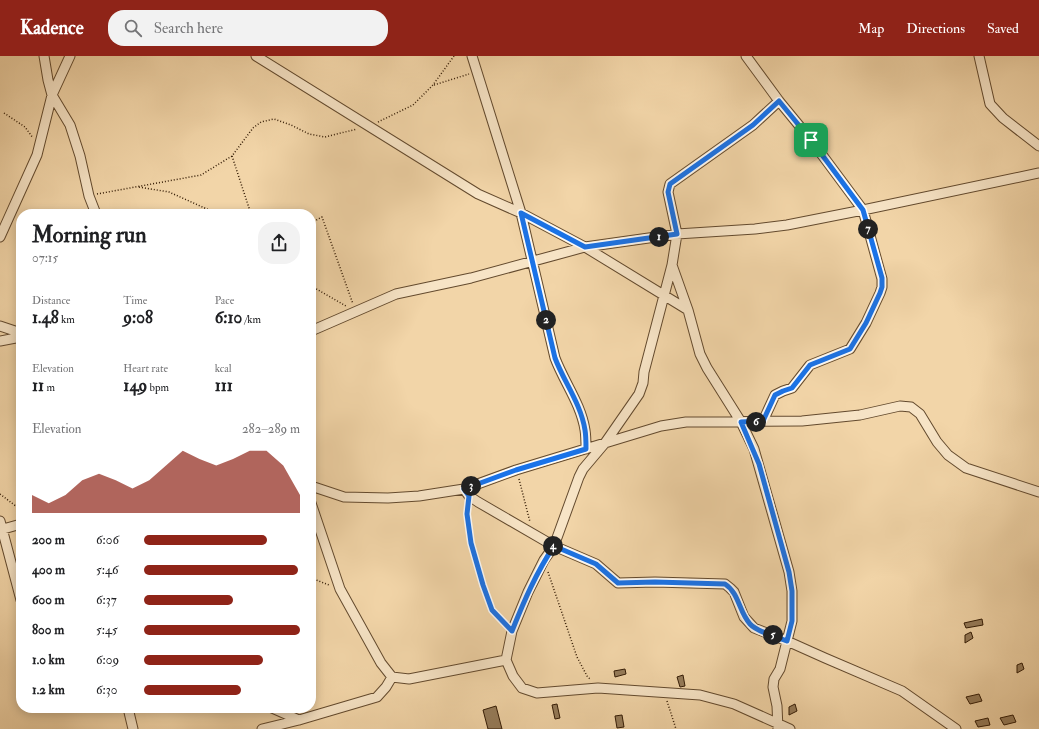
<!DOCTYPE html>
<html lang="en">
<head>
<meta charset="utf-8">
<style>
  body { margin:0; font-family:"IM FELL Double Pica",serif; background:#f2f2f2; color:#202124; height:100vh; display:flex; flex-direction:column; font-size:15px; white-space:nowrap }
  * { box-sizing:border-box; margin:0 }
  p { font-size:13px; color:#757577 }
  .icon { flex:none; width:22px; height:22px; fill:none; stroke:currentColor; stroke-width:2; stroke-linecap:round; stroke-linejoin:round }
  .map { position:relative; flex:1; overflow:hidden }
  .details { position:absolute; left:16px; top:153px; width:300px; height:504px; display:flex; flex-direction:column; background:#fff; border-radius:16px; box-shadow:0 2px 10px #0003 }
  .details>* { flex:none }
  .pin { position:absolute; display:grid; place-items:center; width:34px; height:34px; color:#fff; margin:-17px; border-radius:8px; box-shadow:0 2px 6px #0006 }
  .km { position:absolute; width:20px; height:20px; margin:-10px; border-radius:50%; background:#222; color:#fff; font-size:11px; line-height:20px; text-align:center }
  .round { display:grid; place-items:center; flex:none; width:42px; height:42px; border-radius:16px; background:#f2f2f2 }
  .headline { display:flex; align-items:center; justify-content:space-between; height:68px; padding:0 16px }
  h1 { font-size:22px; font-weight:700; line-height:30px }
  .figures { display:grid; grid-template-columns:repeat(3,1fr); gap:6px; height:68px; padding:4px 16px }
  .figures div { display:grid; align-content:center }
  .figures b { font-size:17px; font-weight:700 }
  .figures small { font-size:11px; font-weight:400 }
  .figures p { font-size:11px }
  .chart { height:112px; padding:8px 16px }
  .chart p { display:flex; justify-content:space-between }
  .chart svg { width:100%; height:72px; margin-top:4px; fill:#8f2418; opacity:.7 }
  ul { padding:0 16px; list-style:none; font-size:13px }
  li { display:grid; grid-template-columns:64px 48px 1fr; align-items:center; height:30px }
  li i { height:10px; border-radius:5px; background:#8f2418 }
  header { display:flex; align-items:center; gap:24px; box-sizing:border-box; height:56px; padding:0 20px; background:#8f2418; color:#fff }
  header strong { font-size:19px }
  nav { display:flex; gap:22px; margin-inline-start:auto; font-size:14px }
  .search { width:280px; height:36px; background:#f2f2f2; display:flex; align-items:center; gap:10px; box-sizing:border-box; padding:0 14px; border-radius:16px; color:#757577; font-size:15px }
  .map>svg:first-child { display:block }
</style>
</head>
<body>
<header>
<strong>Kadence</strong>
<div class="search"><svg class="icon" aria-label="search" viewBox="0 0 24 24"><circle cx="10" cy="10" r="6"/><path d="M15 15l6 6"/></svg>Search here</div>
<nav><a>Map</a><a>Directions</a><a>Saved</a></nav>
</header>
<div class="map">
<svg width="1039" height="673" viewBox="0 0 1039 673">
  <rect width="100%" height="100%" fill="#f2d5a8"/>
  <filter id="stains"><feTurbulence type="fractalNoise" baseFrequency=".005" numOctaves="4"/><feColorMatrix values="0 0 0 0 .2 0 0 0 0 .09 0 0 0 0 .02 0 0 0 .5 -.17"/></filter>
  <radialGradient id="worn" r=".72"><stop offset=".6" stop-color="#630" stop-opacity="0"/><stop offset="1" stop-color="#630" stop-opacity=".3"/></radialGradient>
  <path fill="#967c5a" stroke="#331b05" d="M 982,563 L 983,569 L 966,572 L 964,567 Z
    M 971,576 L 973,582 L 965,587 L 965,579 Z
    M 1022,607 L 1024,613 L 1017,617 L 1017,609 Z
    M 625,613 L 626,618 L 615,621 L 614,615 Z
    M 683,619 L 685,630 L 680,631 L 677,621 Z
    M 979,638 L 982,645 L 970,648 L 966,641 Z
    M 557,648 L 560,662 L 555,663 L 552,649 Z
    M 795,648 L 797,655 L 789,659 L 789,651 Z
    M 496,650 L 502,673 L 488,673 L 483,654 Z
    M 622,659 L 624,671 L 617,672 L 615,660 Z
    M 1013,659 L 1016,666 L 1004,669 L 1000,662 Z
    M 988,662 L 990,669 L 978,671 L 975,665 Z"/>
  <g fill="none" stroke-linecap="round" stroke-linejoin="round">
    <defs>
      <path id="minor" d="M 44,0 L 48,24 L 52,39 L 70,69 L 80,100 L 89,140 L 96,158
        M 256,0 L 478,138 L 521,157 L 585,191 L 688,254
        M 472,0 L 521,157 L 555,302 C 564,326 581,348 585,374 C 586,380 586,387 586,393
        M 746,0 L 779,45 L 811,84 L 863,154 L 882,223 L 882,231 L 880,237 L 866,267 L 850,293 L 810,309 L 792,332 L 783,335 L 775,339 L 763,365
        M 979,0 L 990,48 L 1003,62 L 1039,90
        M 779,45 L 753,69 L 670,128 L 668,136 L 677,178 L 672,209 L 644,316 L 643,327 L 639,338 L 605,387 L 583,413 L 579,421 L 554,490 L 544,504 L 528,536 L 512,575 L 506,604 L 513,620 L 522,632 L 537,637 L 598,632 L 700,639 L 734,648 L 790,673
        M 0,181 L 37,99 L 52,39 L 70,0
        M 672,209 L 688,254 L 700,298 L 707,312 L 741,366 L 754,393 L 789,516 L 792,535 L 792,565 L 780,613 L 774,623 L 773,631 L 777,650 L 778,673
        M 0,270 L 21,277
        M 311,275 L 396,238 L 471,222 L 585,191 L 677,178 L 755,173 L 787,169 L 863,154 L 1039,117
        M 0,285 L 21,281
        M 311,430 L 344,441 L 388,442 L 419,440 L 464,433 L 516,414 L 661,370 L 686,366 L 802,365 L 860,359 L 900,350 L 911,351 L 920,358 L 937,386 L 948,399 L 966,412 L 1039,436
        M 464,433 L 469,440 L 478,446 L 554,490 L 596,508 L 618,527 L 655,526 L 725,528 L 730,532 L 734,536 L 744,561 L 754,572 L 787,585 L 825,602 L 902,635 L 956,673
        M 311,447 L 340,533 L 381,607 L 392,621 L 409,623 L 506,604
        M 0,465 L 21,544
        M 0,474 L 21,468
        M 128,652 L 133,673
        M 272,652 L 299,664
        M 262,673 L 299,664 L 377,641 L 386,631 L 392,621"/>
    </defs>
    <use href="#minor" stroke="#634a2e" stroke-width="11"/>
    <path stroke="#331b05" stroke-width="1.5" stroke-dasharray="1 2" stroke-linecap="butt" d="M 434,29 L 469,18
      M 4,57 L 25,71 L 33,82
      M 378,66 L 413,49 L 433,29 L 454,0
      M 232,100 L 251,158
      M 139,131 L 169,136 L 218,158
      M 97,138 L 201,119 L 232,100 L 253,72 L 261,66 L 274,63 L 291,69 L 309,78 L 325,81 L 357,73
      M 311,167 L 322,161 L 353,248
      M 311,230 L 346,250
      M 519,423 L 530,466
      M 0,438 L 17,451 L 21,451
      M 468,450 C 465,469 482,539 493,554 C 496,559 501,563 505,568
      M 548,516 L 577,601 L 587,620 L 591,624
      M 311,522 L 329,529
      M 667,645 L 676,673"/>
    <use href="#minor" stroke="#f7e4c6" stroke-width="9"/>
  </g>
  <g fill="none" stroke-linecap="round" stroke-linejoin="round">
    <defs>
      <path id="route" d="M 779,45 L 811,84 L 863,154 L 882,222 L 882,231 L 880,237 L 866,267 L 850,293 L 810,309 L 792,332 L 783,335 L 775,339 L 763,365 L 741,366 L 759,408 L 789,516 L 792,535 L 792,565 L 787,585 C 777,581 757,576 750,568 C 739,556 739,537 725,528 L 655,526 L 618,527 L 596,508 L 554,490 C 536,517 524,545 512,575 L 492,554 L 483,529 L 471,487 L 467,458 L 469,440 L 464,433 L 516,414 L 586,393 C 586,387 586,380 585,374 C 581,348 564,326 555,302 L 521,157 L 585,191 L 677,178 L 668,136 L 670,128 L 753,69 Z"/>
    </defs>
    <use href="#route" stroke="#fff" stroke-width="8"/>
    <use href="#route" stroke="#1a73e8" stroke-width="5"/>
  </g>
  <rect width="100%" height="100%" filter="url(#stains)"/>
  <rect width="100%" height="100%" fill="url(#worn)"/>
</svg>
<div class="pin" style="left:811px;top:84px;background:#1e9e55"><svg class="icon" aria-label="arrive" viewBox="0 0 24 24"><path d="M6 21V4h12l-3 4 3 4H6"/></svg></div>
<b class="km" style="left:659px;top:181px">1</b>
<b class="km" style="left:546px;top:264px">2</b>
<b class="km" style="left:471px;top:430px">3</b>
<b class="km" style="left:553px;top:490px">4</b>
<b class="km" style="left:773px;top:579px">5</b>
<b class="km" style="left:756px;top:366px">6</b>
<b class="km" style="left:868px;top:173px">7</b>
<section class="details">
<div class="headline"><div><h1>Morning run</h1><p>07:15</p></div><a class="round"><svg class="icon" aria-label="share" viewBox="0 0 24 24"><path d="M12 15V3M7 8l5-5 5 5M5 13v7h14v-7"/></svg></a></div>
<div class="figures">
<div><p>Distance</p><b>1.48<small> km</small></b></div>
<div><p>Time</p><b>9:08</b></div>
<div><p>Pace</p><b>6:10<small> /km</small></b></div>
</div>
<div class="figures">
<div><p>Elevation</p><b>11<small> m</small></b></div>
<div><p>Heart rate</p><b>149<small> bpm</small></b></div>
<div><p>kcal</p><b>111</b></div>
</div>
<div class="chart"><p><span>Elevation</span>282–289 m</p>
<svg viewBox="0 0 160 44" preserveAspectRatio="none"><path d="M0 44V33L10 38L20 33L30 24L40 20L50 24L60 29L70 24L80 15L90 6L100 11L110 15L120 11L130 6L140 6L150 15L160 33V44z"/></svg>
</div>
<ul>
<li><b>200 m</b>6:06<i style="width:79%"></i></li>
<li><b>400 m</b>5:46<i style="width:99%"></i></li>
<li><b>600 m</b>6:37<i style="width:57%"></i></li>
<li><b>800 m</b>5:45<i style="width:100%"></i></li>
<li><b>1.0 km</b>6:09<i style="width:76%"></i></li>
<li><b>1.2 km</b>6:30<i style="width:62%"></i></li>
</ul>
</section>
</div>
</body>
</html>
